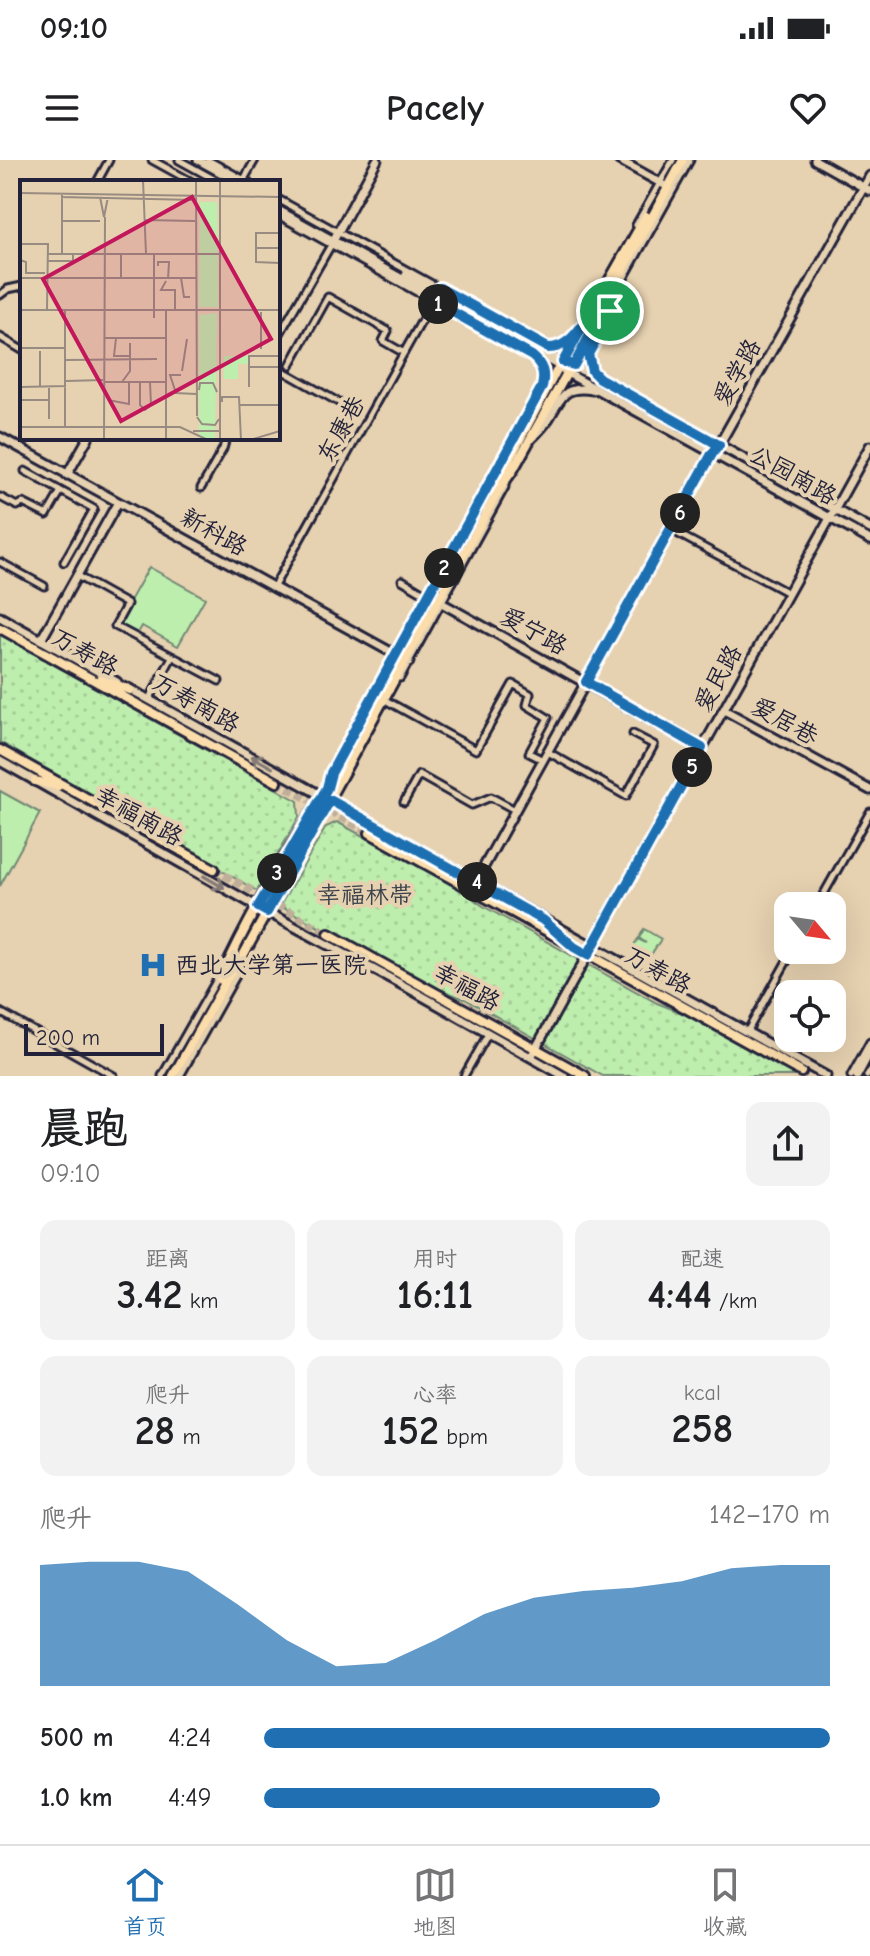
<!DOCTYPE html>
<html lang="zh">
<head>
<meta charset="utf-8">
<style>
  body { margin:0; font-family:"Comic Neue","LXGW WenKai TC",sans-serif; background:#f2f2f2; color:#202124; height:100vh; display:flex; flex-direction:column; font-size:30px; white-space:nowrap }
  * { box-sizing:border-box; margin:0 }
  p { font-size:26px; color:#757577 }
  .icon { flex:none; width:44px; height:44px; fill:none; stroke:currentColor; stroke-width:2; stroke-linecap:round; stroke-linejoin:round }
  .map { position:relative; height:916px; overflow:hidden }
  .drawer { display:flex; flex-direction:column; background:#fff; flex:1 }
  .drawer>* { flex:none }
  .needle { width:52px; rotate:119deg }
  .fabs { position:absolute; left:774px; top:732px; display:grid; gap:16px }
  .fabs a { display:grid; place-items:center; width:72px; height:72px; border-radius:16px; background:#fff; box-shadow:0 8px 32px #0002; font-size:40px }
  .scale { position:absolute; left:24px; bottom:20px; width:140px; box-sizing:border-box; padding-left:8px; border:4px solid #22223b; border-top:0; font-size:22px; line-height:28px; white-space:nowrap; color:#22223b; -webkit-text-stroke:6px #e6d1b0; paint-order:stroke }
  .pin { position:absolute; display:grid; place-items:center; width:68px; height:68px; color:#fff; margin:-34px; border:4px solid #fff; border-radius:50%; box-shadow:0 2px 8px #0007 }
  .km { position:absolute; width:40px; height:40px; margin:-20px; border-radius:50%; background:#222; color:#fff; font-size:22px; line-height:40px; text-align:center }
  .round { display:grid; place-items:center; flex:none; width:84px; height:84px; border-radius:16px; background:#f2f2f2 }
  .summary { display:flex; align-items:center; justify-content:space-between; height:136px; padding:0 40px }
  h1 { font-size:44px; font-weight:700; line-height:60px }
  .metrics { display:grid; grid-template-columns:repeat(3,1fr); gap:12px; height:136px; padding:8px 40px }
  .metrics div { display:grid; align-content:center; border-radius:16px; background:#f2f2f2; text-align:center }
  .metrics b { font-size:40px; font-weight:700 }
  .metrics small { font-size:22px; font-weight:400 }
  .metrics p { font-size:22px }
  .chart { height:224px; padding:16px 40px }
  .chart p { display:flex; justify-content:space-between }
  .chart svg { width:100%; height:144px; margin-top:8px; fill:#1f6fb2; opacity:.7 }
  ul { padding:0 40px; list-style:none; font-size:26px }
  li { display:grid; grid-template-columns:128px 96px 1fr; align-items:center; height:60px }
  li i { height:20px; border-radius:10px; background:#1f6fb2 }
  .status { display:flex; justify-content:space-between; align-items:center; height:56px; padding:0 40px; background:#fff; direction:ltr }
  .status svg { height:22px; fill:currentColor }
  header { display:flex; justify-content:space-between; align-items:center; height:104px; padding:0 40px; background:#fff; font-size:36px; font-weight:700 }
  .menu { display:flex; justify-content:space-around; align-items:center; height:112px; border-top:2px solid #e0e0e0; background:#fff; font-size:22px; color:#757577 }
  .menu a { display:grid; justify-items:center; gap:4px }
  .menu .current { color:#1f6fb2 }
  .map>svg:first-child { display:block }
</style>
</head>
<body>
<div class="status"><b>09:10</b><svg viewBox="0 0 49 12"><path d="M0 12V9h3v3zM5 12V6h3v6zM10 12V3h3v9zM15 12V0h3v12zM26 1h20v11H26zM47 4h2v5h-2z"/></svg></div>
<header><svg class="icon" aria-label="menu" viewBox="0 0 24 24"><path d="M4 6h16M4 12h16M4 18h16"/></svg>Pacely<svg class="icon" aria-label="heart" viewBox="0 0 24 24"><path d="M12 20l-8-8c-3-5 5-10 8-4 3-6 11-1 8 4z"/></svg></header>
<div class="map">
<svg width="870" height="916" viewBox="0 0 870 916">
  <defs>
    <pattern id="park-dots" width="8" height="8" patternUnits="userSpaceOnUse" patternTransform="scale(2)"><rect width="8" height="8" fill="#beeead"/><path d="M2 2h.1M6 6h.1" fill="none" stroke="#a3cc96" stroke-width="1.8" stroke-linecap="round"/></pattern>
  </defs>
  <rect width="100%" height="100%" fill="#e6d1b0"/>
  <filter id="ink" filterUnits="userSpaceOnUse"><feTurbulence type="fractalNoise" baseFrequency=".0125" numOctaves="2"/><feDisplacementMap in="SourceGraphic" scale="16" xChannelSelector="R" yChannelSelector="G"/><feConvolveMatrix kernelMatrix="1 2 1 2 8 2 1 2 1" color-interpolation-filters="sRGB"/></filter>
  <g filter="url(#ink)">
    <path fill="url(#park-dots)" stroke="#708874" stroke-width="2" d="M 0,475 L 298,641 L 299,657 L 257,731 L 0,582 Z
      M 337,662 L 454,725 L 483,746 L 657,843 L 687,855 L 798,916 L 603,916 L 465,839 L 434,827 L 362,787 L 357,788 L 284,748 L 282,742 L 326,667 Z"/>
    <path fill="#beeead" stroke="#708874" stroke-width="2" d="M 149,407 L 205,438 L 178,486 L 142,466 L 137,475 L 117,464 Z
      M 0,631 L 40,653 L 0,726 Z
      M 644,769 L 661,779 L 649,798 L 632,788 L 638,779 L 646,783 L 639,778 Z"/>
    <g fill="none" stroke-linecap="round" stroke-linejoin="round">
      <path stroke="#bfae99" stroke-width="8" stroke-dasharray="8 4" stroke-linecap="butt" d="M 277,622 L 370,673
        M 214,709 L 329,774"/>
      <defs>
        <path id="street" d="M 152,0 L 192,22
          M 179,0 L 219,22
          M 208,0 L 248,22
          M 243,21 L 255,0
          M 97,22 L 109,0
          M 278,39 L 544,186 C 557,191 566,184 574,175
          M 278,55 L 532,196 C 545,206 545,218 541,232
          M 636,65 L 673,0
          M 0,135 L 8,129 L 22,126
          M 614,136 L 690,0
          M 0,177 L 22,190
          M 278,177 L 331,85
          M 290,205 L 328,137 L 388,171 L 383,181 L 404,193
          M 278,208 L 347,247
          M 25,311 L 61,331
          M 201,328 L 223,289 L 226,278
          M 0,337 L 17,346 L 23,343 L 47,355 L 61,331 L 94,349 L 64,402
          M 671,370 L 788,433
          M 0,402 L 44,426
          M 77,416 L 127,444 L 115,466 L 219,521
          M 402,420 L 429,436
          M 273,428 L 436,135
          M 400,518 L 505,327
          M 149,540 L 172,497
          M 387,541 L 476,590 L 513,524 L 530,534 L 527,545 L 548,558 L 529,593 L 543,600
          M 548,592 L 626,636 L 654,585 L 633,574
          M 329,620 L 331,613 L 539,235
          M 404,642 L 419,615 L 472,645 L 491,637 L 515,650
          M 817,746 L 870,652
          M 0,852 L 114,916
          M 747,872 L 793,790
          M 162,916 L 224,807
          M 180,916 L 236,816 L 238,808
          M 464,916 L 488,874
          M 851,916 L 870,882
          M 867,916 L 870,911"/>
        <path id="secondary" d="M 198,0 L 238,22
          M 619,0 L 668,27
          M 815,0 L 870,31
          M 278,50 L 559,206 L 567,213 L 870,380
          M 332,83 L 377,0
          M 406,115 L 563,202 L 599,218 L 870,369
          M 594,214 C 580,192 597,180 607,160 C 611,152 611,143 615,135
          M 0,277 L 409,502
          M 533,277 C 538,272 543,267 547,261 C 562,239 561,225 593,230
          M 67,315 L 88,278
          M 429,436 L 702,588
          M 0,457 L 117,522
          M 41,480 L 118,342
          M 128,528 L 826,916
          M 724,550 L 870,630
          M 0,601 L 258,747 L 408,828 L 564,916
          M 476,721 L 712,294 L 719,285 L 870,16
          M 531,897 L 870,286
          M 857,916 L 870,892"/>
        <path id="primary" d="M 493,331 L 559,206 L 563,202 L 646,56
          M 0,468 L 277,622
          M 101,519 L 130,530
          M 371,551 L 424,455
          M 0,590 L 214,709
          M 35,621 L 58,626
          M 370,673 L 801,912
          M 543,760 L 561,776
          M 329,774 L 585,916
          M 221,820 C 225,812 227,804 231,797 C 262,733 300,672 337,612
          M 173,916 L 230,814 L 239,803 L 267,752 L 498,331 L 513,310 L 567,213 C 584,193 600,159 610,134 L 683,0"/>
      </defs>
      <use href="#street" stroke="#22223b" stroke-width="11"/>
      <use href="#secondary" stroke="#22223b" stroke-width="13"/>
      <use href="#primary" stroke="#22223b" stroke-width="14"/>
      <use href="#street" stroke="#e6d1b0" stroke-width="5"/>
      <use href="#secondary" stroke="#e6d1b0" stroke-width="7"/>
      <use href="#primary" stroke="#fbdcab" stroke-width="8"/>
    </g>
    <defs><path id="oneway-shaft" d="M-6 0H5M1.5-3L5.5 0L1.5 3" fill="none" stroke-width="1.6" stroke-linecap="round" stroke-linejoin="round" transform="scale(2)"/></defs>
    <g stroke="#847a76">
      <use href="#oneway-shaft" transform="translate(262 602) rotate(-151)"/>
      <use href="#oneway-shaft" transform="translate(214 722) rotate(30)"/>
    </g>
  </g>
  <g fill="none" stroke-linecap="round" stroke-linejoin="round" filter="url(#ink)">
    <defs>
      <path id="route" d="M 440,128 L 548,188 C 566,188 575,175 585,162 L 563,202 L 574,205 L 604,149 L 615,135 L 611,144 L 609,156 L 588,194 L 592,211 L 599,218 L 719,285 L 712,294 L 586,522 L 702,588 L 588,795 L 574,787 L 543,760 L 330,640 L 267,752 L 258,747 L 327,628 L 331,613 L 542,227 C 545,214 543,205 532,196 L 433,141 Z"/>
    </defs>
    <use href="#route" stroke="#fff" stroke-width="16"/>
    <use href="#route" stroke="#1f6fb2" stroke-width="10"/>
  </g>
  <defs>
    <symbol id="hospital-bare" viewBox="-9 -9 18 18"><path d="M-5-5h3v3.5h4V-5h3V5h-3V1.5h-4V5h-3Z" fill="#1f6fb2" stroke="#e6d1b0" stroke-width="2.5" paint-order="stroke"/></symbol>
  </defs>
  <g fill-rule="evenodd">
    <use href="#hospital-bare" x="133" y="785" width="40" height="40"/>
  </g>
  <g text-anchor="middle" stroke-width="8" stroke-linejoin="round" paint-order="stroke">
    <g font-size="24" fill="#22223b" stroke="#e6d1b0">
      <text transform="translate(737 212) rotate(-61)" y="8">爱学路</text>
      <text transform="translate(341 269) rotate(-61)" y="8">东康巷</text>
      <text transform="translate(793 315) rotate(29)" y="8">公园南路</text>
      <text transform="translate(214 372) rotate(29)" y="8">新科路</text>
      <text transform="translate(534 471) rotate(29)" y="8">爱宁路</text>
      <text transform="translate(85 492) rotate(29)" y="8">万寿路</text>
      <text transform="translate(718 518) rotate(-61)" y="8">爱民路</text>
      <text transform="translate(196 543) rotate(29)" y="8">万寿南路</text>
      <text transform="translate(785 561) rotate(29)" y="8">爱居巷</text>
      <text transform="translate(139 656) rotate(29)" y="8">幸福南路</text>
      <text transform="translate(658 810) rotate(29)" y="8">万寿路</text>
      <text transform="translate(467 827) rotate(29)" y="8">幸福路</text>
    </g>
    <g font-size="24" fill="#39414c" stroke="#e6d1b0">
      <text x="365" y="743">幸福林带</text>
    </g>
    <g font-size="24" fill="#22223b" stroke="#e6d1b0" text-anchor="start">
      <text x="175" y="813">西北大学第一医院</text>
    </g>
  </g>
  <g transform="translate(20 20)">
    <rect width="260" height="260" fill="#e6d1b0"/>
    <path d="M 180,22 L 197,22 L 198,127 L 179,127 ZM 197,133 L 195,260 L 179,260 L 179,135 Z" fill="#beeead"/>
    <path d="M 204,176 L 229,176 L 229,184 L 218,184 L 218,199 L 204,199 Z" fill="#beeead"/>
    <path fill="none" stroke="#988b81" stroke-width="2" d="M 123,0 L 126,74M 176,0 L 177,236M 0,13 L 260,17M 41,17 L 175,20M 80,17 L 84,37 L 88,17M 125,40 L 175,41M 42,41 L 80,41M 235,53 L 260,53M 236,53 L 236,68 L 260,68M 0,64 L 28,64 L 27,129M 236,68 L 236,82 L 260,83M 28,74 L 200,74M 42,74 L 42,15M 101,74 L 101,99M 0,80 L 6,82 L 6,93 L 25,93M 28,81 L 53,81 L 53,74M 138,86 L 138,82 L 149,82 L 148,99M 0,98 L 176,98M 161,98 L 164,117 L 170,117M 146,101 L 141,110 L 155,110 L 155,129M 0,130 L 260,130M 134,138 L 134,74M 84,158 L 147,158M 96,158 L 94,176 L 109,176M 0,168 L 46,168M 241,169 L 241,132M 20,171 L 20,206M 46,180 L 137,179M 229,187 L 260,187M 162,191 L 167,159M 161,195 L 150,195 L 156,213 L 176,214M 46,201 L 83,200M 84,202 L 147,202M 102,202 L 110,191 L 110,163M 120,202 L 120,225 L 125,230 L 131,225 L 130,202M 0,207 L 46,206M 229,207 L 229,176 L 260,176M 29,208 L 29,239M 179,210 L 180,203 L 193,203 L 197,212M 0,220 L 29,220M 88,220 L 109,224 L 109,202M 202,222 L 202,217 L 219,217 L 221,260M 219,225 L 260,225M 177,237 L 182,244 L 195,245 L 199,239M 45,246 L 45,131M 0,247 L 160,247 L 188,260M 173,251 L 199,251M 84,260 L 85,37M 146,260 L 146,130M 200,260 L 200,0M 230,260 L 260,251"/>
    <path fill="#c2185b" fill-opacity="0.15" stroke="#c2185b" stroke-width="4" d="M 172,17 L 251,159 L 101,241 L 23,99 Z"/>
    <rect width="260" height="260" fill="none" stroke="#22223b" stroke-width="4"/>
  </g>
</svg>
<div class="fabs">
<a><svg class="needle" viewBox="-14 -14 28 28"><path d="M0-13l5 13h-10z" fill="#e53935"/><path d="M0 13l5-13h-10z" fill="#757577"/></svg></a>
<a><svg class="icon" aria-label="locate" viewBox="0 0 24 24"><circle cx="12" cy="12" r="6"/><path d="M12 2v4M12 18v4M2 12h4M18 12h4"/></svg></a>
</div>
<div class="scale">200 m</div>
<div class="pin" style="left:610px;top:151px;background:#1e9e55"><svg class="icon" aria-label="arrive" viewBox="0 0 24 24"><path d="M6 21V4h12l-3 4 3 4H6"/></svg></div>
<b class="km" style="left:438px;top:144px">1</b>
<b class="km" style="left:444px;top:408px">2</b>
<b class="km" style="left:277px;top:713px">3</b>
<b class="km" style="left:477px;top:722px">4</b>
<b class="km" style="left:692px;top:607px">5</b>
<b class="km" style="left:680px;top:353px">6</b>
</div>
<section class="drawer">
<div class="summary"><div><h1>晨跑</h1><p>09:10</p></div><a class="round"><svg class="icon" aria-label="share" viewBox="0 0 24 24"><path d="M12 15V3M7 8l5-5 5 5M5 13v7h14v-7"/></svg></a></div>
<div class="metrics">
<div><p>距离</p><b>3.42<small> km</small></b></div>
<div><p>用时</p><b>16:11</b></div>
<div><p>配速</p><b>4:44<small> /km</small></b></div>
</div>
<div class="metrics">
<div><p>爬升</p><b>28<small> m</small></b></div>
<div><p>心率</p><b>152<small> bpm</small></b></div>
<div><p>kcal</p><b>258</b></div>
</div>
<div class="chart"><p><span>爬升</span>142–170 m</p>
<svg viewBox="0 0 160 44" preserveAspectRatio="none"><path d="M0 44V7L10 6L20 6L30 9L40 19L50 30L60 38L70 37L80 30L90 22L100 17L110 15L120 14L130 12L140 8L150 7L160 7V44z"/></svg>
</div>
<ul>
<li><b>500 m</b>4:24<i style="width:100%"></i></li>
<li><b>1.0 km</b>4:49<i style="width:70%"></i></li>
</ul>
</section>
<nav class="menu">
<a class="current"><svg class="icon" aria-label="home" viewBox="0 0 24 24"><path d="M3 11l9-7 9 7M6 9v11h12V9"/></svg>首页</a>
<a><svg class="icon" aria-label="map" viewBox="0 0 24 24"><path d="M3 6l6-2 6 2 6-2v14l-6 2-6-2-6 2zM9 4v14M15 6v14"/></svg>地图</a>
<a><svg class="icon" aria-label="saved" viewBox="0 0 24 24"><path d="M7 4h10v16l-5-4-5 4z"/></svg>收藏</a>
</nav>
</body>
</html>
